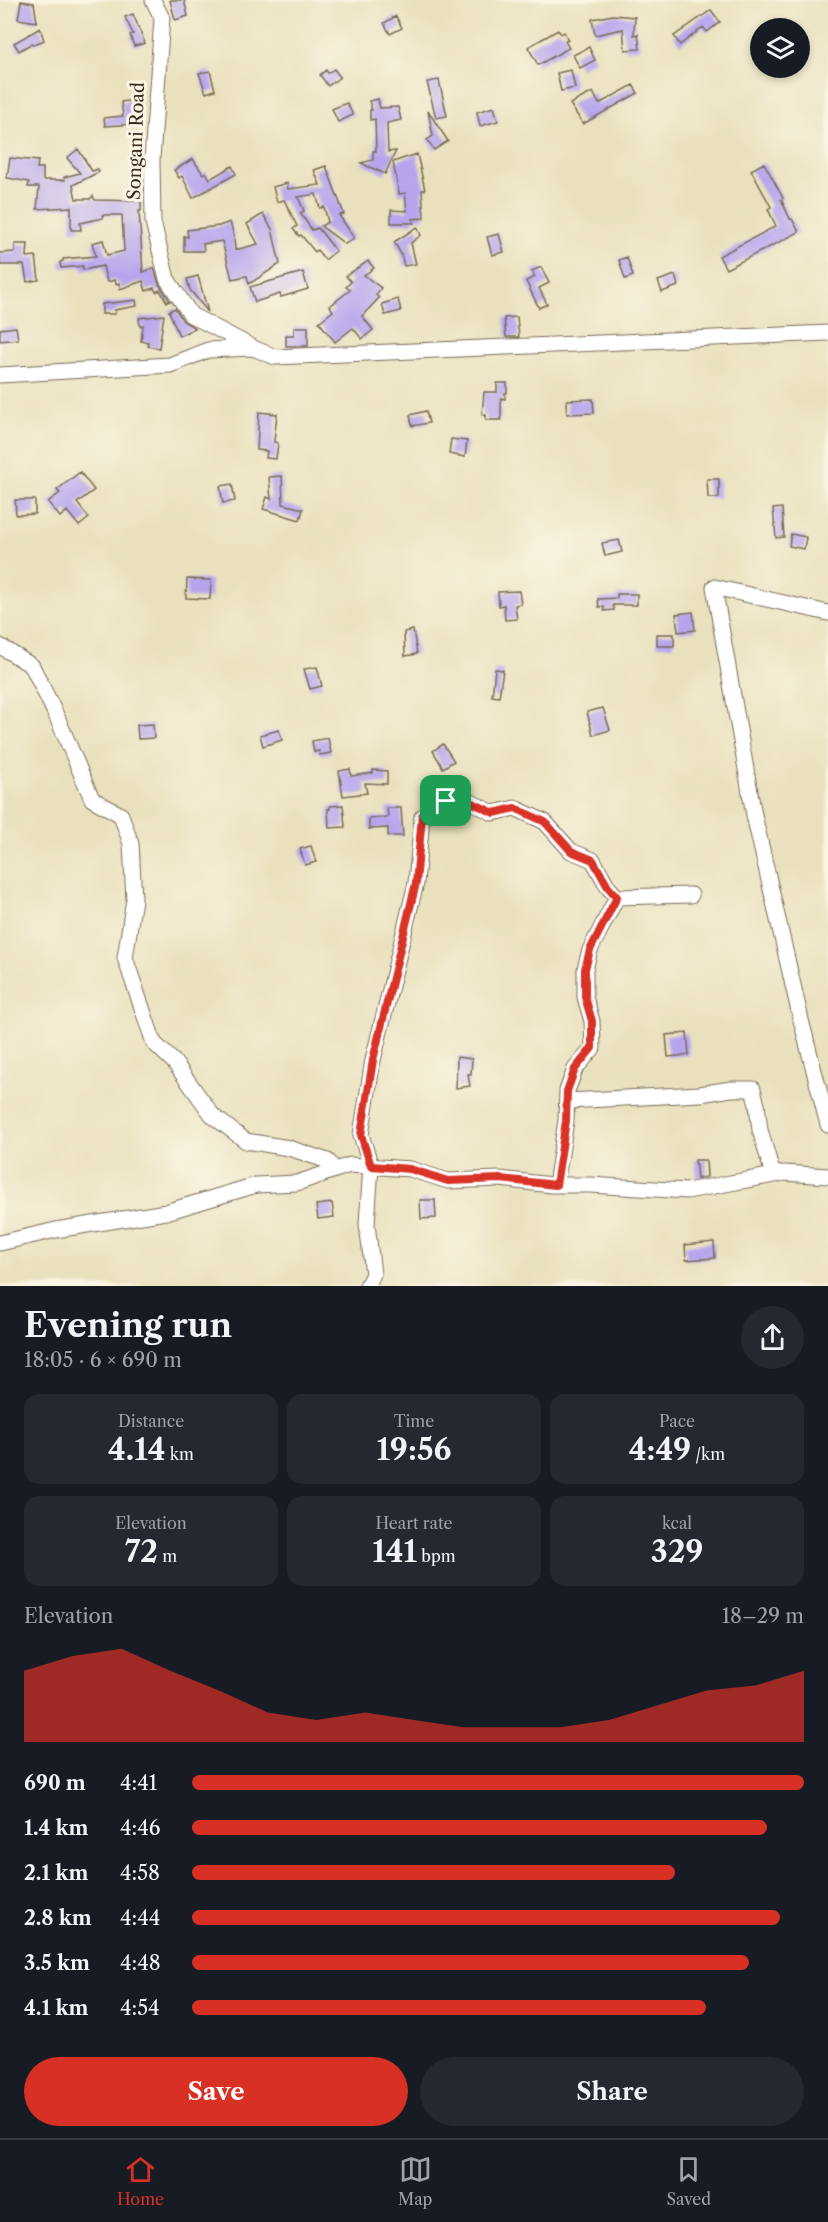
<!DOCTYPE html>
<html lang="en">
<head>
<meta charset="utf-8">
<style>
  body { margin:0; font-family:"Libre Caslon Text",serif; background:#242831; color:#f1f3f6; height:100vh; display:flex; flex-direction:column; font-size:22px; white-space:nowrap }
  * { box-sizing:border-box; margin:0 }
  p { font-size:20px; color:#9ea1a6 }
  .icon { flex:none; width:33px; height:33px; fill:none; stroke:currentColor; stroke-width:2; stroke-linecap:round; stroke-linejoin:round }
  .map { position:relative; height:1286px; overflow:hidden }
  .details { display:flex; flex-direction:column; background:#171b24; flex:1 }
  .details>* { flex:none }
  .buttons { position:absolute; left:750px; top:18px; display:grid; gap:12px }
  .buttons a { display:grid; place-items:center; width:60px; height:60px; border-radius:50%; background:#171b24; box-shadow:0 3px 9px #0003; font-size:30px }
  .pin { position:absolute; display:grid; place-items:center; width:51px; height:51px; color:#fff; margin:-26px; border-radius:12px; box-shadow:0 3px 9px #0006 }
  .round { display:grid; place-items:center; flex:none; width:63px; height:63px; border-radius:32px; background:#242831 }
  .head { display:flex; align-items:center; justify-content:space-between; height:102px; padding:0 24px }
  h1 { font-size:33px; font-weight:800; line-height:45px }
  .figures { display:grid; grid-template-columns:repeat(3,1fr); gap:9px; height:102px; padding:6px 24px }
  .figures div { display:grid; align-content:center; border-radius:15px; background:#242831; text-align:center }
  .figures b { font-size:30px; font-weight:800 }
  .figures small { font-size:16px; font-weight:400 }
  .figures p { font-size:16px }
  .chart { height:168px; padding:12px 24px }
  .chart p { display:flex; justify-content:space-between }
  .chart svg { width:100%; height:108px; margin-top:6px; fill:#d93025; opacity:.7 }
  .button { display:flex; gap:12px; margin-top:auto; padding:12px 24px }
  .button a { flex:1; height:69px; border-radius:36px; background:#d93025; color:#fff; font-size:24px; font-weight:800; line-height:69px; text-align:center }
  .button a+a { background:#242831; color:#f1f3f6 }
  ul { padding:0 24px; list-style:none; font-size:20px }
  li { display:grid; grid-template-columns:96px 72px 1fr; align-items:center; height:45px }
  li i { height:15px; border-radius:8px; background:#d93025 }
  .tabs { display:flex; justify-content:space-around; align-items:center; height:84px; border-top:2px solid #363941; background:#171b24; font-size:16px; color:#9ea1a6 }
  .tabs a { display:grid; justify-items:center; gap:3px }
  .tabs .current { color:#d93025 }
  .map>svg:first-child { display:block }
</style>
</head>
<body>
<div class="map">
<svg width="828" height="1286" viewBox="0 0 828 1286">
  <rect width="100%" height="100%" fill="#fcf5e5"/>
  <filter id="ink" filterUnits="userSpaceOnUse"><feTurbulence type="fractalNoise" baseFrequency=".0167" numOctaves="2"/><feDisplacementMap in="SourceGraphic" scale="12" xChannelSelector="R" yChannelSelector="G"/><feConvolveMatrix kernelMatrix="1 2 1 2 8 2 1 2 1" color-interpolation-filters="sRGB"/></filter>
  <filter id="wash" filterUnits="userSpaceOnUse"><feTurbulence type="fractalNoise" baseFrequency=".008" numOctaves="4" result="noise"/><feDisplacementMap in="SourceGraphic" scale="24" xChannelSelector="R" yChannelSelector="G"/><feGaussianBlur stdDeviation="1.35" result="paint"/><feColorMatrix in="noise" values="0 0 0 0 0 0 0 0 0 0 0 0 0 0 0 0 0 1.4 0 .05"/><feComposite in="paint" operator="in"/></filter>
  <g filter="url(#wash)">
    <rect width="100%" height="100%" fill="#e9e1bd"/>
    <g id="blocks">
      <path fill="#b8a4ed" d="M 170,0 L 184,0 L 188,16 L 175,20 Z
        M 21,1 L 34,3 L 37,22 L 18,19 Z
        M 711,10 L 720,22 L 707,32 L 703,27 L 680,45 L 674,36 Z
        M 133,14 L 145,43 L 134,46 L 130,35 L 133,34 L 125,17 Z
        M 613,15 L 635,17 L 634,35 L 638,34 L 640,49 L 625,50 L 623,29 L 595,35 L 592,19 Z
        M 396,16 L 402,28 L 390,34 L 384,23 Z
        M 40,28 L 44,40 L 33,45 L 32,43 L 19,51 L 14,43 Z
        M 558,30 L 561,34 L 564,32 L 568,40 L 565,41 L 569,48 L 538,65 L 528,47 Z
        M 589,47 L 595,60 L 580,68 L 573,55 Z
        M 334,69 L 340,77 L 328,86 L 320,75 L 326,70 L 328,73 Z
        M 571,70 L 575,88 L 561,91 L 557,73 Z
        M 210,71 L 215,90 L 206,93 L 199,73 Z
        M 439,80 L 447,116 L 436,118 L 427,82 Z
        M 633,85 L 638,93 L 583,124 L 570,104 L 593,92 L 599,104 Z
        M 378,99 L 380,108 L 398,107 L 401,120 L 387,123 L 388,152 L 396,151 L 385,174 L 361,163 L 373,160 L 373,151 L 376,151 L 375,119 L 370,120 L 370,110 L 372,110 L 369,101 Z
        M 135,100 L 138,124 L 105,126 L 104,118 L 123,116 L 121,102 Z
        M 347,103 L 353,115 L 338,122 L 332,109 Z
        M 494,107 L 498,121 L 480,126 L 477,112 Z
        M 428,111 L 448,141 L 434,150 L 427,140 L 433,136 Z
        M 78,149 L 92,171 L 98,169 L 99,172 L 73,185 L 76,199 L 90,199 L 93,196 L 95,200 L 141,201 L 141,211 L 139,211 L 143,272 L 154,268 L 159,284 L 170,301 L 167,302 L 160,290 L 156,292 L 154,288 L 146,291 L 143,281 L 120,289 L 119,283 L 116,284 L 115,280 L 107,282 L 103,266 L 83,270 L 83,266 L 61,268 L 60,262 L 63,261 L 63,259 L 96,256 L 92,243 L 103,240 L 107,255 L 124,251 L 122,215 L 102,215 L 103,218 L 80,223 L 81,230 L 71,230 L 71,207 L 37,209 L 39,187 L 28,187 L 29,182 L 7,178 L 10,158 L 38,161 L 37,168 L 43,168 L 43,180 L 65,180 L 64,177 L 80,173 L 67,158 Z
        M 417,154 L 425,190 L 422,190 L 424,218 L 412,219 L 414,223 L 391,223 L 391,210 L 407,211 L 405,193 L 399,194 L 393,162 Z
        M 193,159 L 203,174 L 206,172 L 210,179 L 232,166 L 236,174 L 193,198 L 182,176 L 179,178 L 174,170 Z
        M 764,163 L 783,198 L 781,199 L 790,219 L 792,219 L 799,232 L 726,269 L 719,256 L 776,226 L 768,209 L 771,207 L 751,170 Z
        M 326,166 L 344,214 L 339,215 L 354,238 L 345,244 L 321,226 L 328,222 L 324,207 L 320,208 L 316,194 L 298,197 L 304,211 L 300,213 L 312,230 L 318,228 L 336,251 L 325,260 L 317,250 L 315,252 L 301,235 L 299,236 L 293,229 L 297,226 L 284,200 L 277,202 L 273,187 L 287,183 L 288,189 L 320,185 L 314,170 Z
        M 263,214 L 272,229 L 280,264 L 249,284 L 247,276 L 232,279 L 222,241 L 203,244 L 204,251 L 184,251 L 184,236 L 188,237 L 187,230 L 219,226 L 230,222 L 234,236 L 235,250 L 258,244 L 247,224 Z
        M 417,227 L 421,235 L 411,243 L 416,264 L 404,266 L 401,254 L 394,242 Z
        M 499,234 L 504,252 L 492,255 L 487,237 Z
        M 15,244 L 28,244 L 27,257 L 36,256 L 39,280 L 27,282 L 24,265 L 0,265 L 0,253 L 15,252 Z
        M 627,257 L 633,276 L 625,279 L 619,260 Z
        M 368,261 L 374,268 L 364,275 L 381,288 L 376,295 L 379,298 L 362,316 L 373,330 L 362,339 L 353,328 L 335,342 L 319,322 L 333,311 L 330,306 L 350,290 L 346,287 L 351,282 L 346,276 Z
        M 541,267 L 549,283 L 539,288 L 547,304 L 539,308 L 526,281 L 535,277 L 532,271 Z
        M 303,272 L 308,289 L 281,297 L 280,294 L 255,302 L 250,287 Z
        M 675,275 L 678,286 L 662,292 L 658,281 Z
        M 198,276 L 208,312 L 190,290 L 187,279 Z
        M 398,299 L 401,311 L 385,315 L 382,304 Z
        M 136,300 L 137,306 L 115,310 L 115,314 L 102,314 L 102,304 Z
        M 175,308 L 183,321 L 195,328 L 179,336 L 169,311 Z
        M 164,315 L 159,348 L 148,346 L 148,342 L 141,341 L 143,325 L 140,326 L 139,318 Z
        M 517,317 L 519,337 L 506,337 L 504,318 Z
        M 16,327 L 18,339 L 0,341 L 0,329 Z
        M 294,327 L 308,327 L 308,346 L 286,346 L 286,335 L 294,335 Z
        M 497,383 L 507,383 L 507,393 L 505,393 L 505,399 L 501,398 L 501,420 L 486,420 L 486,415 L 482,415 L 484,392 L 497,392 Z
        M 593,399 L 594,413 L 567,414 L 567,400 Z
        M 426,411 L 429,423 L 412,426 L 410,415 Z
        M 259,412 L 277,414 L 274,442 L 278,443 L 276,459 L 266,458 L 267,451 L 257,450 Z
        M 451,439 L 467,441 L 465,457 L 449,454 Z
        M 80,472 L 94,490 L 77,503 L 89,518 L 79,526 L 67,511 L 60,517 L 48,502 L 60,493 L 57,490 Z
        M 282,476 L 283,504 L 303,509 L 300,520 L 263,509 L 267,497 L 271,499 L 269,477 Z
        M 707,479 L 719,479 L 719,498 L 708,498 Z
        M 232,484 L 235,501 L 223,503 L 220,486 Z
        M 15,500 L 35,500 L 35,514 L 16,515 Z
        M 782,508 L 784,537 L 776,538 L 773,509 Z
        M 791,534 L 806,537 L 804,549 L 789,546 Z
        M 619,540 L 622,552 L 605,556 L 602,543 Z
        M 187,579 L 211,580 L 210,599 L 186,598 Z
        M 519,591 L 521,604 L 515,605 L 517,619 L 505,620 L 504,605 L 499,606 L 498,592 Z
        M 617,594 L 637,594 L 637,605 L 613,605 L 614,610 L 604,611 L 604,607 L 599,607 L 598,599 L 617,598 Z
        M 693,612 L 695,630 L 678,632 L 676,614 Z
        M 413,630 L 417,654 L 405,656 L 404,632 Z
        M 657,634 L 674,634 L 674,646 L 657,646 Z
        M 317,667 L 322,686 L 310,689 L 304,669 Z
        M 495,669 L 503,670 L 499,697 L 492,696 Z
        M 603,708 L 610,730 L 593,735 L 587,712 Z
        M 153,724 L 154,738 L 138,739 L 137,725 Z
        M 279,730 L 282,740 L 263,746 L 260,735 Z
        M 328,738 L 331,753 L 320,755 L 319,751 L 314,752 L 312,741 Z
        M 443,744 L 454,761 L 443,768 L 433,751 Z
        M 350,769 L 351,776 L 373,773 L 373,770 L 387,771 L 387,784 L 365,783 L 367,793 L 343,796 L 339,771 Z
        M 343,805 L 345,827 L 329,828 L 328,809 L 330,809 L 330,806 Z
        M 387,808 L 401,808 L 403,836 L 388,836 L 388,828 L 369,829 L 369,818 L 388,817 Z
        M 311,846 L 316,862 L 305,865 L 300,849 Z
        M 687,1033 L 689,1055 L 668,1057 L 666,1035 Z
        M 457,1057 L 472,1059 L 471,1074 L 468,1074 L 470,1086 L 456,1088 Z
        M 695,1160 L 706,1160 L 707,1177 L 697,1179 Z
        M 420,1200 L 435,1200 L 436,1218 L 421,1219 Z
        M 332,1203 L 334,1217 L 318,1219 L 316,1205 Z
        M 714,1242 L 715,1258 L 686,1260 L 685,1245 Z"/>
    </g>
  </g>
  <g filter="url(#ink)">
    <use href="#blocks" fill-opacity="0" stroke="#786a56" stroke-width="1.5"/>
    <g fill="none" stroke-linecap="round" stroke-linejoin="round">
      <defs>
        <path id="minor" d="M 153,0 L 162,18 L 152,159 L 153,222 L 167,279 L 191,315 L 252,347
          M 0,375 L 170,365 L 208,350 L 253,348 L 275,357 L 828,333
          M 828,613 L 714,587 L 754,815 L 801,1020 L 828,1125
          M 0,646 L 32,666 L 57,717 L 92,799 L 121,815 L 131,844 L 134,899 L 125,958 L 154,1043 L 174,1062 L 213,1116 L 246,1141 L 289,1148 L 328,1161 L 334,1170
          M 568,1101 L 700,1094 L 731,1089 L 753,1089 L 757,1105 L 760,1130 L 773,1175
          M 556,1185 L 566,1121 L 567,1091 L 575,1069 L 593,1048 L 592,1021 L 585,997 L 585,969 L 590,950 L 617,897
          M 0,1243 L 56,1230 L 166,1212 L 256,1185 L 297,1183 L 350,1165 L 410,1169 L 448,1181 L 500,1179 L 551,1185 L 590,1185 L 687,1191 L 785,1173 L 828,1176
          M 367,1286 L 373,1274 L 367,1224 L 371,1166 L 361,1135 L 373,1060 L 416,883 L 422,817 L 446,801 L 471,802 L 493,813 L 515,808 L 545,822 L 571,851 L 593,860 L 608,887 L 617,897 L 691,895"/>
      </defs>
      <use href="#minor" stroke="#786a56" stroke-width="17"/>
      <use href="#minor" stroke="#fff" stroke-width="15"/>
    </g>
  </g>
  <g fill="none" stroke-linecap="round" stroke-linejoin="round" filter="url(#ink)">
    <defs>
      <path id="route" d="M 446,801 L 471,802 L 494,813 L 515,808 L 545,822 L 571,851 L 593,860 L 608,887 L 617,897 L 590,950 L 585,969 L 585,997 L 592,1021 L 592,1048 L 575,1069 L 567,1091 L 566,1121 L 556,1185 L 500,1179 L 448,1181 L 410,1169 L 371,1166 L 361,1135 L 373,1060 L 416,883 L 422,816 Z"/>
    </defs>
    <use href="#route" stroke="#fff" stroke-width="12"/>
    <use href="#route" stroke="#d93025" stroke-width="8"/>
  </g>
  <g text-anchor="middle" stroke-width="6" stroke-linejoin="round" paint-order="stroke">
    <g font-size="18" fill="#3b2a1e" stroke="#fcf5e5">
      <text transform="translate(136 141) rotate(-88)" y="6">Songani Road</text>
    </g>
  </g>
</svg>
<div class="buttons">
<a><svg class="icon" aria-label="layers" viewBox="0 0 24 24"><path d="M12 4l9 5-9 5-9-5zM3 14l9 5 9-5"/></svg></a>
</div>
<div class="pin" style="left:446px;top:801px;background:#1e9e55"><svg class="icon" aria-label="arrive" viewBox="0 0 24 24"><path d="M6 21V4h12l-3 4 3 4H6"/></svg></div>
</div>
<section class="details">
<div class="head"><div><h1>Evening run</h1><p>18:05 · 6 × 690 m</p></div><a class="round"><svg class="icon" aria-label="share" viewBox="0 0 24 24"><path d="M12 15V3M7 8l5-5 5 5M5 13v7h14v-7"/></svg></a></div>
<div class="figures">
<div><p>Distance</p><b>4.14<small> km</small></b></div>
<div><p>Time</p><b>19:56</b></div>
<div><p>Pace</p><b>4:49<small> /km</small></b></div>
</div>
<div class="figures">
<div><p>Elevation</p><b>72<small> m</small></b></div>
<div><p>Heart rate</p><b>141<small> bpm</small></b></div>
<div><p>kcal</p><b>329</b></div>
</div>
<div class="chart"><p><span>Elevation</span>18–29 m</p>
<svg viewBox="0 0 160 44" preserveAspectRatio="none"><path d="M0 44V15L10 9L20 6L30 15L40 23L50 32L60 35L70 32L80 35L90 38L100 38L110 38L120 35L130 29L140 23L150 21L160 15V44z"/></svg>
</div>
<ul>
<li><b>690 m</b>4:41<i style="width:100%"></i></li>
<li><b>1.4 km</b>4:46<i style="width:94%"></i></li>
<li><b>2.1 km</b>4:58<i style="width:79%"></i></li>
<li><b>2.8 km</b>4:44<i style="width:96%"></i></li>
<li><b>3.5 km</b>4:48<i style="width:91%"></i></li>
<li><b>4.1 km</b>4:54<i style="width:84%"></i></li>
</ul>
<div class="button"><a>Save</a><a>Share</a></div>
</section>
<nav class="tabs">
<a class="current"><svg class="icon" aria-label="home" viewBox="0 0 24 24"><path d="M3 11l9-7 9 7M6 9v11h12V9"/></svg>Home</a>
<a><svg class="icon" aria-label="map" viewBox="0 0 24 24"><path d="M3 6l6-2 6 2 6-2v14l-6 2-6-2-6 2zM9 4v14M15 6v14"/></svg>Map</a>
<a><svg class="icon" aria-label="saved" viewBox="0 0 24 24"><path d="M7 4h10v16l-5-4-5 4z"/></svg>Saved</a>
</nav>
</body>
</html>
